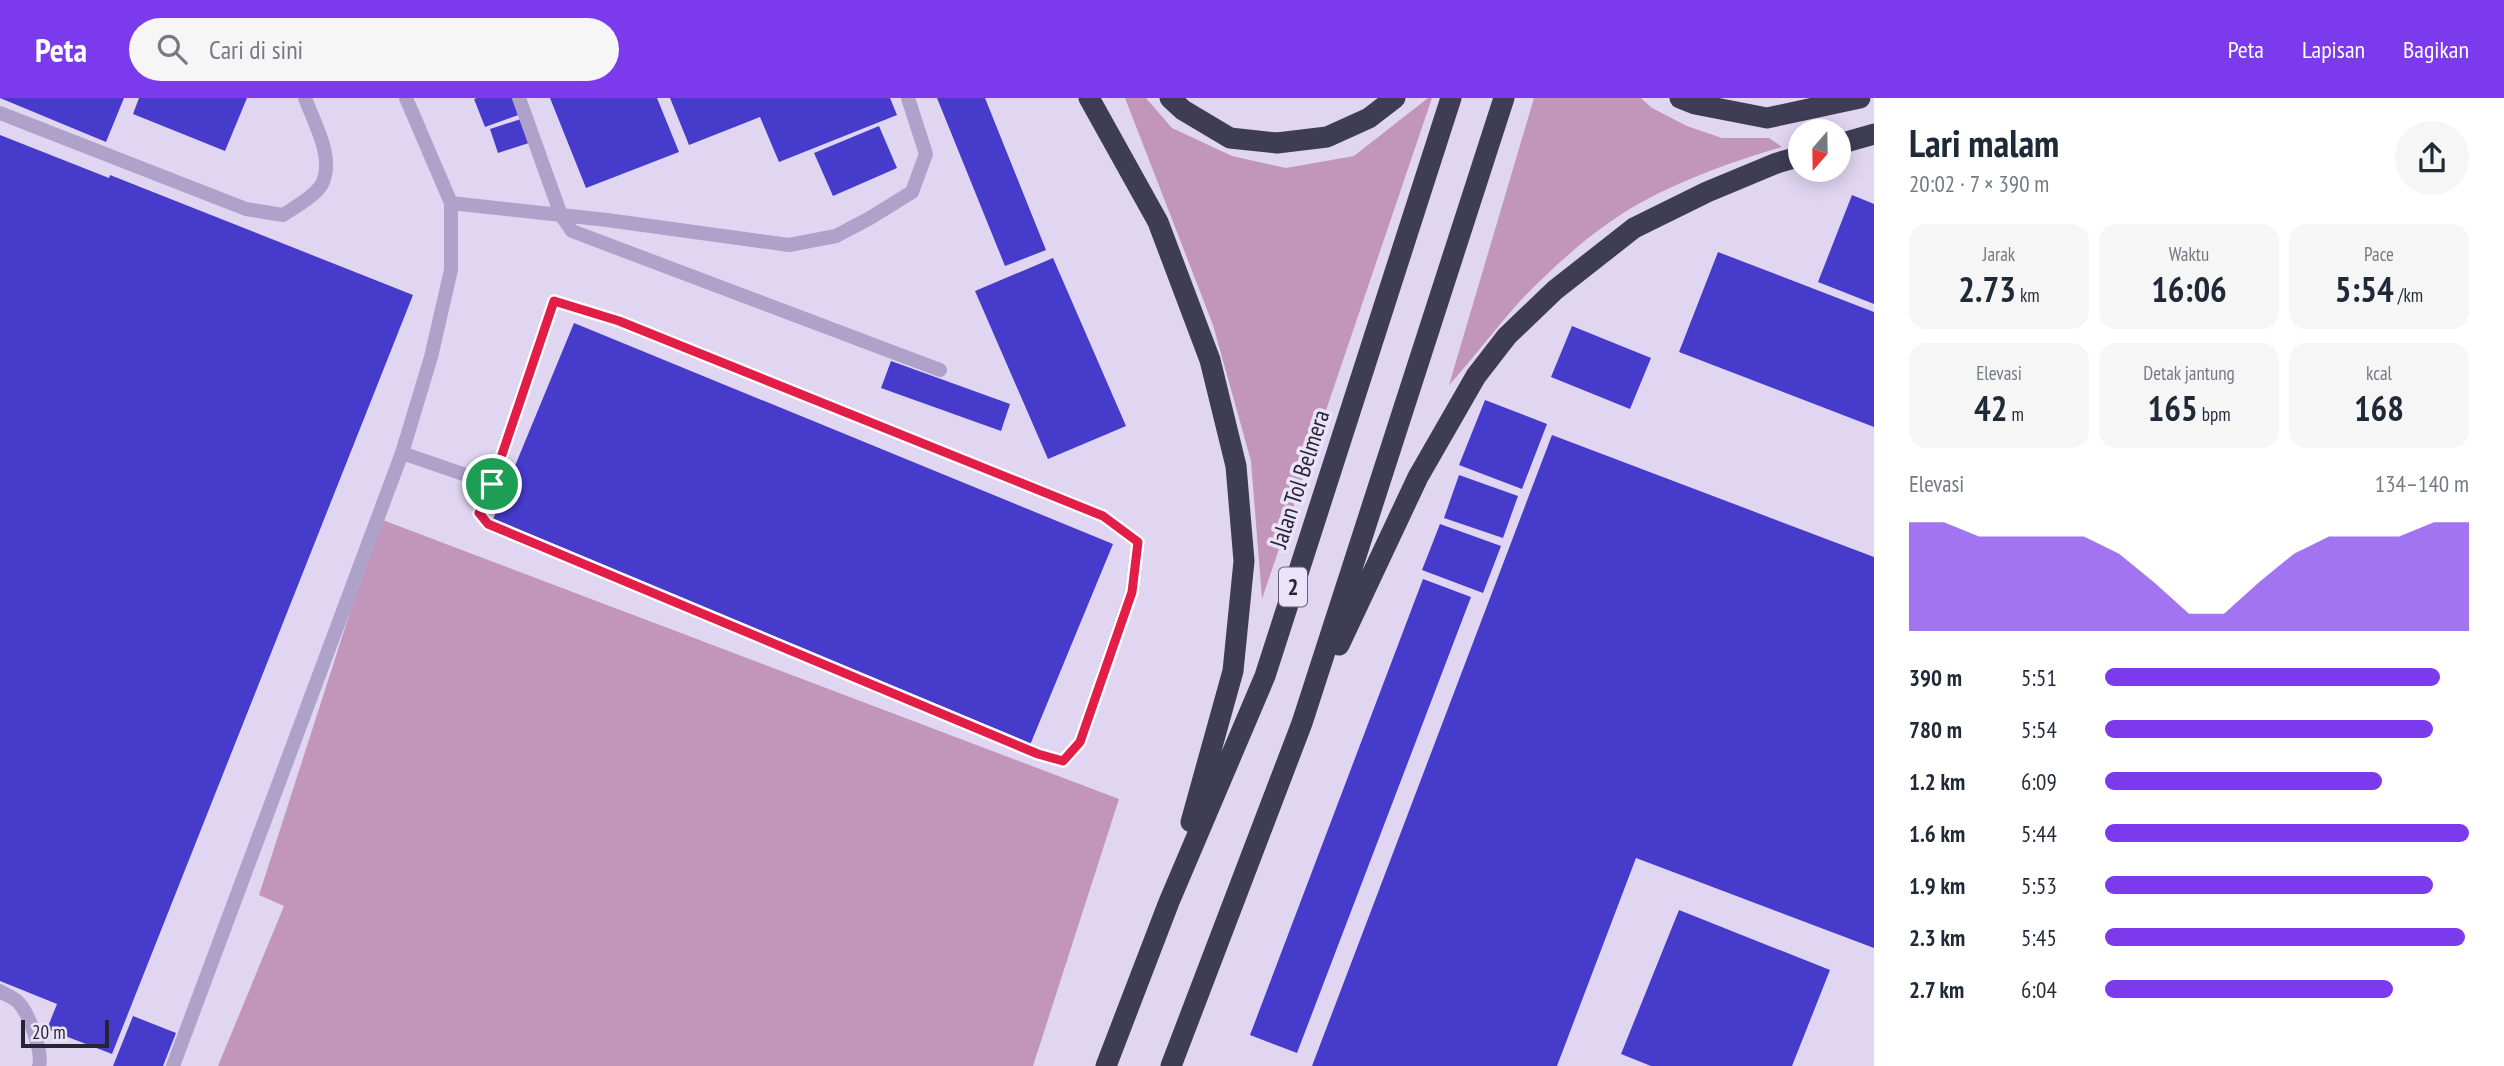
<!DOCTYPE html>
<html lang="id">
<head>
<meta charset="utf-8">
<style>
  body { margin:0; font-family:"PT Sans Narrow",sans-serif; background:#f6f6f7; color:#1f2937; height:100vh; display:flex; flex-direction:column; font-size:26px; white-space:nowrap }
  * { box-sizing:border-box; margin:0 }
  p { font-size:23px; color:#747a83 }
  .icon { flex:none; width:38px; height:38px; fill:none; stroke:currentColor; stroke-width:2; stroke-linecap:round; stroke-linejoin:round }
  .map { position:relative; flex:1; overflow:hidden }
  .panel { display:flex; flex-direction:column; background:#fff; width:630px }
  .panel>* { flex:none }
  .needle { width:46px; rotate:200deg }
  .controls { position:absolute; left:1788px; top:21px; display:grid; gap:14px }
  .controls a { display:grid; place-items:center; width:63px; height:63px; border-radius:50%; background:#fff; box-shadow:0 4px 18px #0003; font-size:35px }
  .scale { position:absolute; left:21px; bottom:18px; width:88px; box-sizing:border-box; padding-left:7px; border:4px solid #272534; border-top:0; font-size:19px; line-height:24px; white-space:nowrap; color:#272534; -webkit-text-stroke:5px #ebe3fa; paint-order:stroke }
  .pin { position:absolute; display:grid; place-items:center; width:60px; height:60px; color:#fff; margin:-30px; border:4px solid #fff; border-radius:50%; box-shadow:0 2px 7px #0007 }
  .round { display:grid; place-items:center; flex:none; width:74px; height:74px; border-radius:37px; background:#f6f6f7 }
  .headline { display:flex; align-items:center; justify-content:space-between; height:119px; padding:0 35px }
  h1 { font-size:38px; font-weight:700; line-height:52px }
  .stats { display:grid; grid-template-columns:repeat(3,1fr); gap:10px; height:119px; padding:7px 35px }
  .stats div { display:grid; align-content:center; border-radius:18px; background:#f6f6f7; text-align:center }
  .stats b { font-size:35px; font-weight:700 }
  .stats small { font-size:19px; font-weight:400 }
  .stats p { font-size:19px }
  .chart { height:196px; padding:14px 35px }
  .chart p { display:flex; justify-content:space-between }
  .chart svg { width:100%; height:126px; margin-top:7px; fill:#7c3aed; opacity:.7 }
  ul { padding:0 35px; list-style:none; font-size:23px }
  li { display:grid; grid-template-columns:112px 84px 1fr; align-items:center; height:52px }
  li i { height:18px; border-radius:9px; background:#7c3aed }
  header { display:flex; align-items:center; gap:42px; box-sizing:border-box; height:98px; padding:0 35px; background:#7c3aed; color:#fff }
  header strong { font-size:33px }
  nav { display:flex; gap:38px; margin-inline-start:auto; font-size:24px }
  .search { width:490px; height:63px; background:#f6f6f7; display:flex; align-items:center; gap:18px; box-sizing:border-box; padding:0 24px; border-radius:38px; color:#747a83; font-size:26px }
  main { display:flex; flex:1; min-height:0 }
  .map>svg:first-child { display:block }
</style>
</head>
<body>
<header>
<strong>Peta</strong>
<div class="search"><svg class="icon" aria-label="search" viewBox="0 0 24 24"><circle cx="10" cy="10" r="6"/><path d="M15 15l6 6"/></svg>Cari di sini</div>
<nav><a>Peta</a><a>Lapisan</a><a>Bagikan</a></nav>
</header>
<main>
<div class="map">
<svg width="1874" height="968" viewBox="0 0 1874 968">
  <rect width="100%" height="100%" fill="#e0d6f2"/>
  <path fill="#c196ba" d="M 1125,0 L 1146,0 L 1172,30 L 1232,58 L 1286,70 L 1354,58 L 1428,0 L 1432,0 L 1262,501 L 1251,363 L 1213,227 Z
    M 1534,0 L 1641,0 L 1652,10 L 1687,28 L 1722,40 L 1769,40 L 1782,49 C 1735,63 1686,80 1642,104 C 1598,128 1557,165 1522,201 C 1496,229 1474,260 1449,287 Z
    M 380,421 L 1119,701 L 1033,968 L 218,968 L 284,808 L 259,797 Z"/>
  <path fill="#463bcb" d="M 0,0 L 124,0 L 106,44 Z
    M 139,0 L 247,0 L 225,53 L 133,16 Z
    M 477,0 L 515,0 L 521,16 L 485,29 L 474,1 Z
    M 550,0 L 657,0 L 679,54 L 586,90 Z
    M 670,0 L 890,0 L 897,17 L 779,64 L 760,19 L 689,47 Z
    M 937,0 L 985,0 L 1046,152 L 1005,168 Z
    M 524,20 L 532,44 L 498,55 L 490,31 Z
    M 879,28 L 897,70 L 833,98 L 814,55 Z
    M 0,37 L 109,80 L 110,77 L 413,197 L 112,956 L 47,931 L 57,906 L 0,883 Z
    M 1852,97 L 1874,106 L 1874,206 L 1818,184 Z
    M 1718,154 L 1874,214 L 1874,329 L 1679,254 Z
    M 1053,160 L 1126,328 L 1048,361 L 975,193 Z
    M 574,225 L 1113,446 L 1030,647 L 491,426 Z
    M 1572,228 L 1651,260 L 1630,311 L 1551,279 Z
    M 891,263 L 1010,306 L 1001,333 L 881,290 Z
    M 1485,302 L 1547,326 L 1522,391 L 1459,367 Z
    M 1552,337 L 1874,459 L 1874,850 L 1636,760 L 1557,968 L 1312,968 Z
    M 1459,377 L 1518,398 L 1503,440 L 1444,420 Z
    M 1440,426 L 1501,448 L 1483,495 L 1422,472 Z
    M 1423,481 L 1471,499 L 1297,955 L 1250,937 Z
    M 1679,812 L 1830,872 L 1792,968 L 1651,968 L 1621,956 Z
    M 133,918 L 176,935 L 163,968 L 113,968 Z"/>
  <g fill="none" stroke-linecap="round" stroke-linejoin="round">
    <path stroke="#aea2ca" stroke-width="14" d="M 519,0 L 561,117 L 572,133 L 940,272
      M 0,15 L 246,111 L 283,117 C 295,109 314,99 322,86 C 335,59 314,25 305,0
      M 451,105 L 607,122 L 789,147 L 836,138 L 870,120 L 912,94 L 926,56 L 908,0
      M 554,203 L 619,223 L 1103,418 L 1138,444 L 1132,493 L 1080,644 L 1063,663 L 1038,656 L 488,426 L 479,415 L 492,386 Z
      M 402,355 L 492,386
      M 0,893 C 6,897 15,900 19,905 C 29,916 43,954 39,968
      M 173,968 L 402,355 L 431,259 L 451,172 L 451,105 L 406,0"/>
    <path stroke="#3f3c56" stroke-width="21" d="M 1089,0 L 1158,124 L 1210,262 L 1236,368 L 1244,463 L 1233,573 L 1191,724
      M 1170,0 L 1183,12 L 1230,40 L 1277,45 L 1327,39 L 1369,20 L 1395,0
      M 1680,0 L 1695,6 L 1767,20 L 1860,0
      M 1839,46 L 1874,36
      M 1339,547 L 1418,379 L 1476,278 L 1507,238 L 1555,192 L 1634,130 L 1707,94 L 1777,65 L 1801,58
      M 1106,968 L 1169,804 L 1265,578 L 1451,0
      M 1171,968 L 1302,625 L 1504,0"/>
  </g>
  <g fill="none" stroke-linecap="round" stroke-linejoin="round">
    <defs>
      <path id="route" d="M 554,203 L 619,223 L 1103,418 L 1138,444 L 1132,494 L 1080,644 L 1063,663 L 1038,656 L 488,426 L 479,415 L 492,386 Z"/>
    </defs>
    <use href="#route" stroke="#fff" stroke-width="14"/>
    <use href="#route" stroke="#e11d48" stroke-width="9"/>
  </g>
  <g text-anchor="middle" stroke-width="7" stroke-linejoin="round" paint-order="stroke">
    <rect fill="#ebe3fa" stroke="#625e6f" stroke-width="2" x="1279" y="469.5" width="28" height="39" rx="5"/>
    <g font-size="23" font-weight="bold" fill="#272534">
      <text x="1293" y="497">2</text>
    </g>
    <g font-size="24" fill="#272534" stroke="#ebe3fa">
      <text transform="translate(1300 381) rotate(-72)" y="8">Jalan Tol Belmera</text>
    </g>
  </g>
</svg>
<div class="controls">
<a><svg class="needle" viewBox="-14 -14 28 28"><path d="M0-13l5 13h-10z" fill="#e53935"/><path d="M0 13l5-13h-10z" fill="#747a83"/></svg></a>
</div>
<div class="scale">20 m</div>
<div class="pin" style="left:492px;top:386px;background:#1e9e55"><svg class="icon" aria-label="arrive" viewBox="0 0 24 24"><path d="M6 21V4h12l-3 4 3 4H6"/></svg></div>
</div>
<section class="panel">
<div class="headline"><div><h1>Lari malam</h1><p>20:02 · 7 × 390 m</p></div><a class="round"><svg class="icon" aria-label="share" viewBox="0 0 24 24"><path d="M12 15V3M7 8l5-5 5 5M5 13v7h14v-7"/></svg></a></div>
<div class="stats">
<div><p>Jarak</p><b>2.73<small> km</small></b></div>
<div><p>Waktu</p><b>16:06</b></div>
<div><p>Pace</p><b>5:54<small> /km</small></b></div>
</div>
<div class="stats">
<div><p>Elevasi</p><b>42<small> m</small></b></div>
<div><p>Detak jantung</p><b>165<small> bpm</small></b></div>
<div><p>kcal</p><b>168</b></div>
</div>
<div class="chart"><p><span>Elevasi</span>134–140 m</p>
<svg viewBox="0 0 160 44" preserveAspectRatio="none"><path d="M0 44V6L10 6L20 11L30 11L40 11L50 11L60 17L70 27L80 38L90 38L100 27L110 17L120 11L130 11L140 11L150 6L160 6V44z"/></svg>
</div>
<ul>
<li><b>390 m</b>5:51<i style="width:92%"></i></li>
<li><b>780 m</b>5:54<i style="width:90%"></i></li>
<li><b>1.2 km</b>6:09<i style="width:76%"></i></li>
<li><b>1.6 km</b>5:44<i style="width:100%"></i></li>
<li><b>1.9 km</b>5:53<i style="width:90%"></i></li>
<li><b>2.3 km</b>5:45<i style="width:99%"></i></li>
<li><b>2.7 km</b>6:04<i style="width:79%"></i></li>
</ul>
</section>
</main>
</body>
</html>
